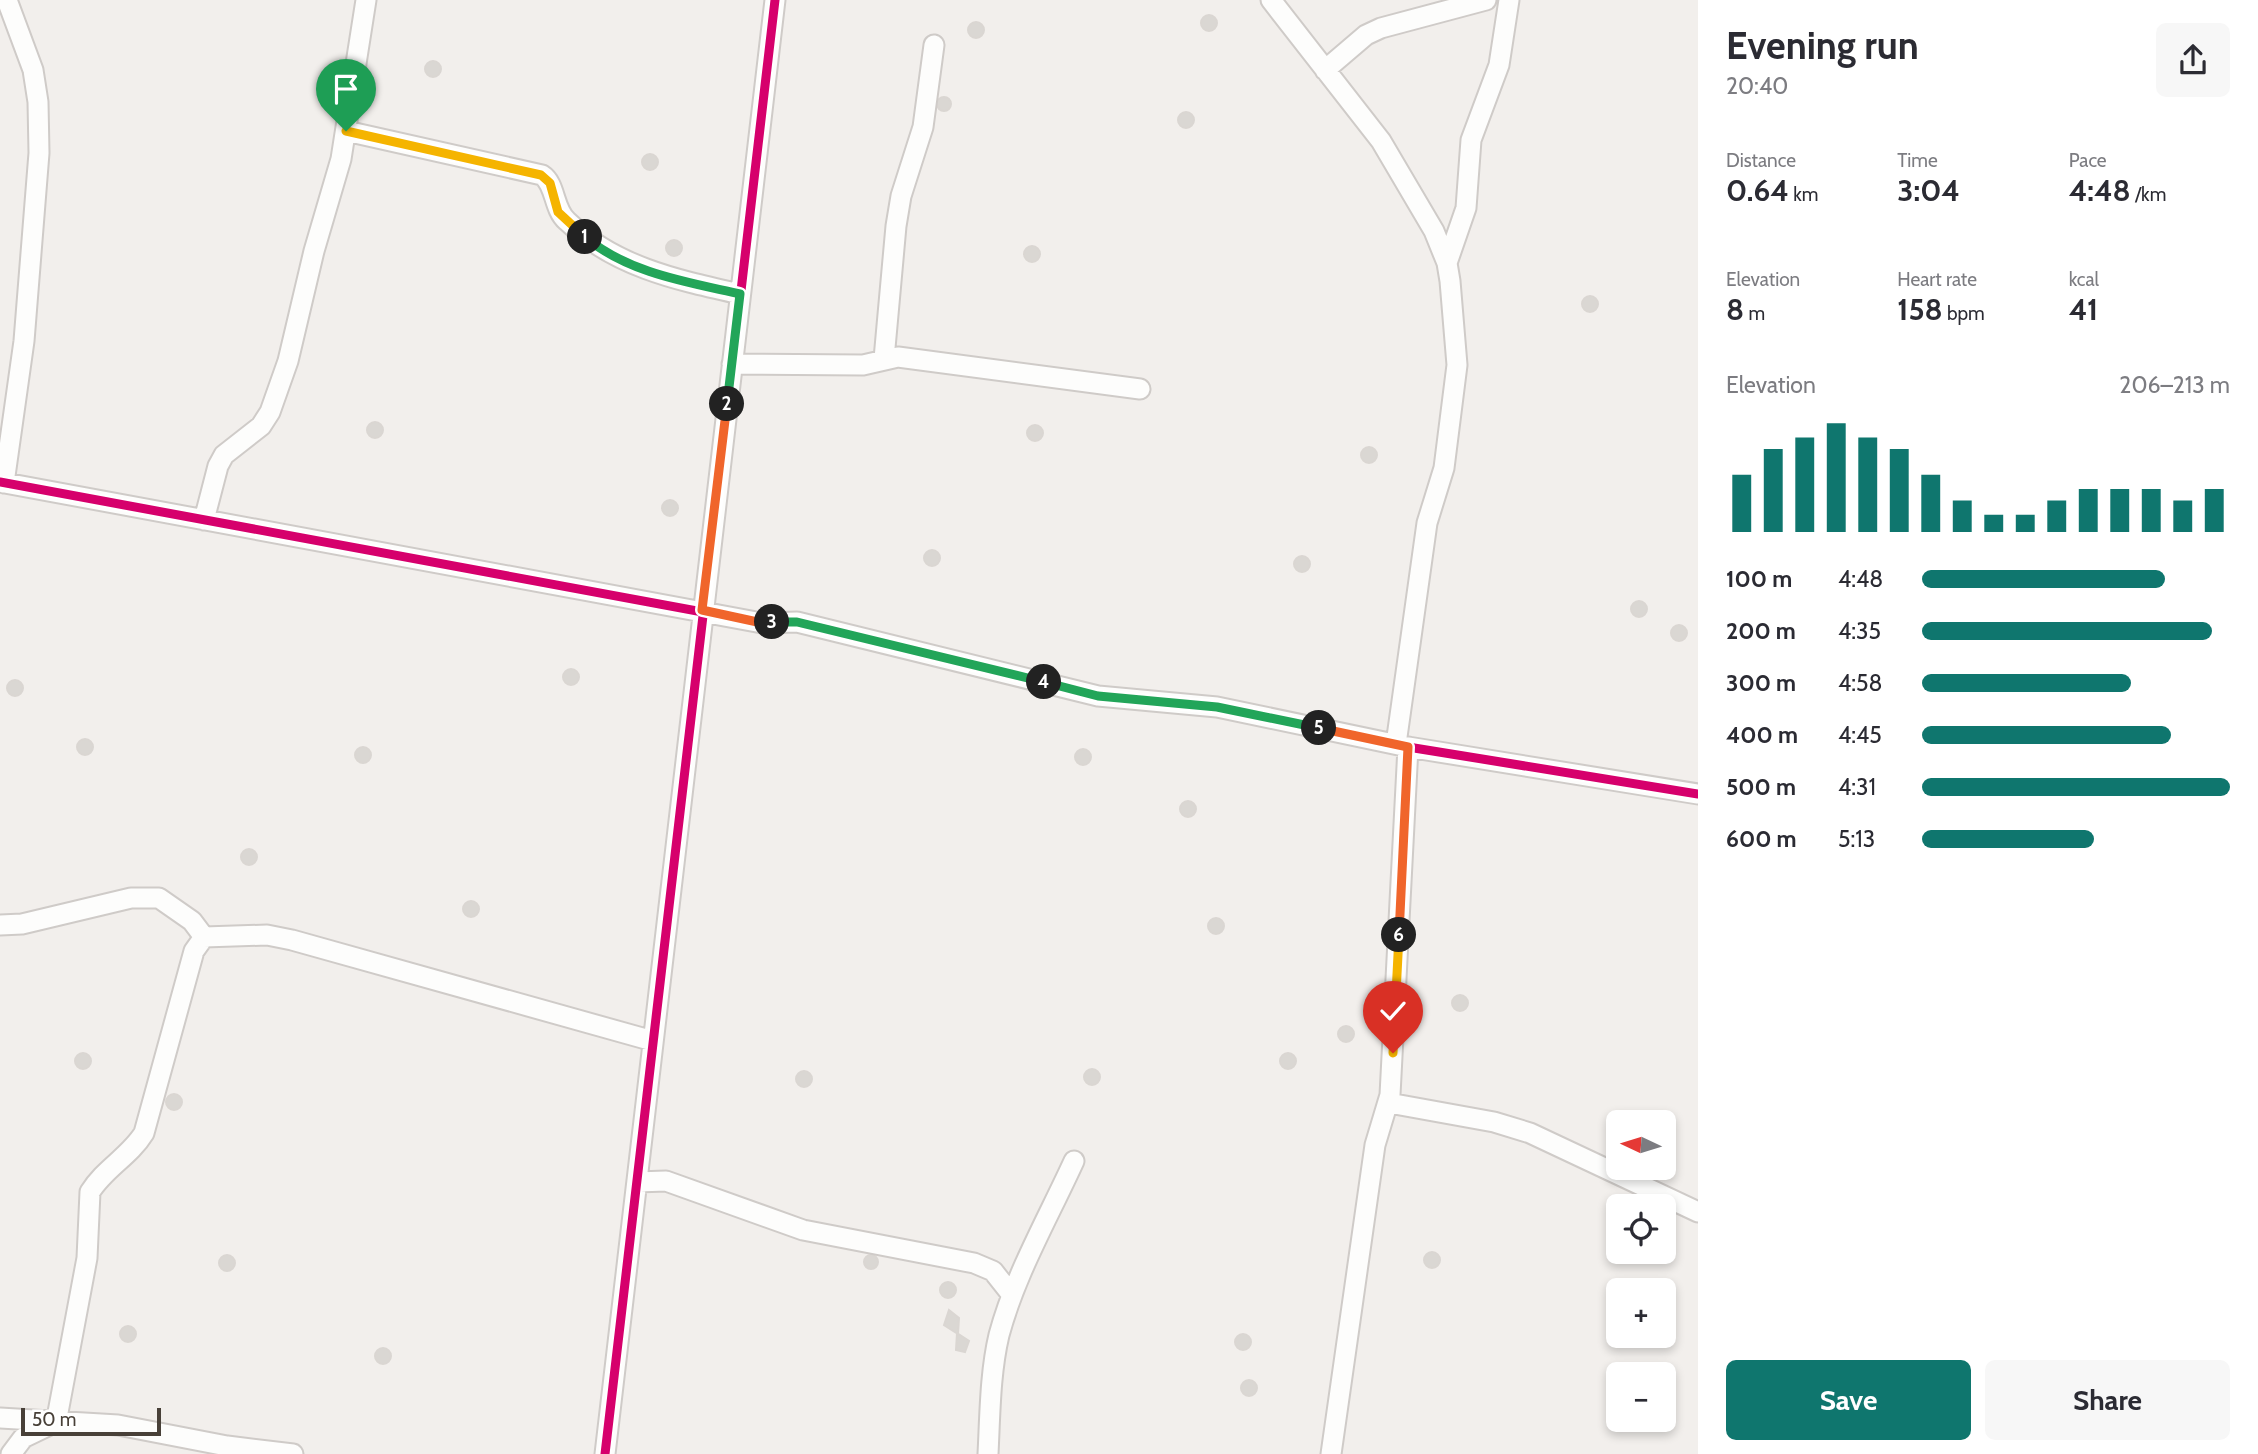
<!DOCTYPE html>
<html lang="en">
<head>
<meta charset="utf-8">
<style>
  body { margin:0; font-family:Cabin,sans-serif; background:#f7f7f7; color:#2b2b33; height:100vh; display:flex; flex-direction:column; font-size:26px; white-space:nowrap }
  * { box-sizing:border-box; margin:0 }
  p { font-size:23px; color:#7c7c81 }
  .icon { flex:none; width:38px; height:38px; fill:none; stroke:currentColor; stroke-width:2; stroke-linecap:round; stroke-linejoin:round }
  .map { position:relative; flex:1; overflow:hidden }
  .drawer { display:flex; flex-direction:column; background:#fff; width:560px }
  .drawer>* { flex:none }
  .needle { width:46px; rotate:274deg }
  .tools { position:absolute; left:1606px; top:1110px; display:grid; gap:14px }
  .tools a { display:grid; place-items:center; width:70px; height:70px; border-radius:10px; background:#fff; box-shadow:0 4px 10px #0003; font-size:35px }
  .scale { position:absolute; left:21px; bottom:18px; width:140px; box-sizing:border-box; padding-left:7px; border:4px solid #484038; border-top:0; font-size:19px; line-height:24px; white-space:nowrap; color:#484038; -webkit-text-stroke:5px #fff; paint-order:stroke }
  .pin { position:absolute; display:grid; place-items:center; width:60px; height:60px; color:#fff; margin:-72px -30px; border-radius:50% 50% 50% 0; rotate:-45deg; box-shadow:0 0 7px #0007 }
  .pin .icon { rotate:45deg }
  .km { position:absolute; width:35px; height:35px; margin:-18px; border-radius:50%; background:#222; color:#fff; font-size:19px; line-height:35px; text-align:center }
  .round { display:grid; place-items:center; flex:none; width:74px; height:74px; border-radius:10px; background:#f7f7f7 }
  .summary { display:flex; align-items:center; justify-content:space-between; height:119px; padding:0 28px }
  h1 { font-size:38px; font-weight:800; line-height:52px }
  .metrics { display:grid; grid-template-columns:repeat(3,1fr); gap:10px; height:119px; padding:7px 28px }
  .metrics div { display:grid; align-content:center }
  .metrics b { font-size:30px; font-weight:800 }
  .metrics small { font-size:19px; font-weight:400 }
  .metrics p { font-size:19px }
  .chart { height:196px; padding:14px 28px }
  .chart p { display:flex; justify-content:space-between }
  .chart svg { width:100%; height:126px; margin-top:7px; stroke:#0f766e; stroke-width:6 }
  .primary-button { display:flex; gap:14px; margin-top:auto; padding:14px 28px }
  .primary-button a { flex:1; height:80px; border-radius:10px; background:#0f766e; color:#fff; font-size:28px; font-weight:800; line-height:80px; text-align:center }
  .primary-button a+a { background:#f7f7f7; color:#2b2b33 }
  ul { padding:0 28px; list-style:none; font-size:23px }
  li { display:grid; grid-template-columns:112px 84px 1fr; align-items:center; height:52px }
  li i { height:18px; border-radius:9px; background:#0f766e }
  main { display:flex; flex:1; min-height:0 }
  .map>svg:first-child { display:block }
</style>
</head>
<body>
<main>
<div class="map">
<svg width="1698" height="1454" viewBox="0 0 1698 1454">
  <rect width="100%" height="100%" fill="#f2efec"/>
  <path fill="#dad7d3" stroke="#dad6d2" stroke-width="2" d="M1201 23a8 8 0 1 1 16 0a8 8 0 1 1-16 0Z
    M968 30a8 8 0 1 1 16 0a8 8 0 1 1-16 0Z
    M425 69a8 8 0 1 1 16 0a8 8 0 1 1-16 0Z
    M937 104a7 7 0 1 1 14 0a7 7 0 1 1-14 0Z
    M1178 120a8 8 0 1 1 16 0a8 8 0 1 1-16 0Z
    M642 162a8 8 0 1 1 16 0a8 8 0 1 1-16 0Z
    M666 248a8 8 0 1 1 16 0a8 8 0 1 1-16 0Z
    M1024 254a8 8 0 1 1 16 0a8 8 0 1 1-16 0Z
    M1582 304a8 8 0 1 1 16 0a8 8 0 1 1-16 0Z
    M367 430a8 8 0 1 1 16 0a8 8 0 1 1-16 0Z
    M1027 433a8 8 0 1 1 16 0a8 8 0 1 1-16 0Z
    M1361 455a8 8 0 1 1 16 0a8 8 0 1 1-16 0Z
    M662 508a8 8 0 1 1 16 0a8 8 0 1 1-16 0Z
    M924 558a8 8 0 1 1 16 0a8 8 0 1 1-16 0Z
    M1294 564a8 8 0 1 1 16 0a8 8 0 1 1-16 0Z
    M1631 609a8 8 0 1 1 16 0a8 8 0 1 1-16 0Z
    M1671 633a8 8 0 1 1 16 0a8 8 0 1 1-16 0Z
    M563 677a8 8 0 1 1 16 0a8 8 0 1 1-16 0Z
    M7 688a8 8 0 1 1 16 0a8 8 0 1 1-16 0Z
    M77 747a8 8 0 1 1 16 0a8 8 0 1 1-16 0Z
    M355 755a8 8 0 1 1 16 0a8 8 0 1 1-16 0Z
    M1075 757a8 8 0 1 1 16 0a8 8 0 1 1-16 0Z
    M1180 809a8 8 0 1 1 16 0a8 8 0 1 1-16 0Z
    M241 857a8 8 0 1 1 16 0a8 8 0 1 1-16 0Z
    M463 909a8 8 0 1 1 16 0a8 8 0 1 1-16 0Z
    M1208 926a8 8 0 1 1 16 0a8 8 0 1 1-16 0Z
    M1452 1003a8 8 0 1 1 16 0a8 8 0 1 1-16 0Z
    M1338 1034a8 8 0 1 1 16 0a8 8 0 1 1-16 0Z
    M75 1061a8 8 0 1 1 16 0a8 8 0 1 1-16 0Z
    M1280 1061a8 8 0 1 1 16 0a8 8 0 1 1-16 0Z
    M1084 1077a8 8 0 1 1 16 0a8 8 0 1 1-16 0Z
    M796 1079a8 8 0 1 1 16 0a8 8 0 1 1-16 0Z
    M166 1102a8 8 0 1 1 16 0a8 8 0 1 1-16 0Z
    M1424 1260a8 8 0 1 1 16 0a8 8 0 1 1-16 0Z
    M864 1262a7 7 0 1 1 14 0a7 7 0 1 1-14 0Z
    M219 1263a8 8 0 1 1 16 0a8 8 0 1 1-16 0Z
    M940 1290a8 8 0 1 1 16 0a8 8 0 1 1-16 0Z
    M 949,1310 L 959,1318 L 958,1334 L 944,1325 Z
    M120 1334a8 8 0 1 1 16 0a8 8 0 1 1-16 0Z
    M 957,1333 L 969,1341 L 965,1352 L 956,1350 Z
    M1235 1342a8 8 0 1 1 16 0a8 8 0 1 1-16 0Z
    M375 1356a8 8 0 1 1 16 0a8 8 0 1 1-16 0Z
    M1241 1388a8 8 0 1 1 16 0a8 8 0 1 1-16 0Z"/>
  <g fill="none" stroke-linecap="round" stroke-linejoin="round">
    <defs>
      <path id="minor" d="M 1271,0 L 1381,141 L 1434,231 L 1447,263 L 1450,281 L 1457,365 L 1444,468 L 1427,523 L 1396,744
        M 1325,70 L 1366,35 L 1381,28 L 1486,0
        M 346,131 L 542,175 C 556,184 553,209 567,221 C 615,267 677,280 740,294
        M 1447,263 L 1466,208 L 1471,140 L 1499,65 L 1509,0
        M 884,359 L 896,226 L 901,196 L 923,127 L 934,45
        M 732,364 L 863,365 L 898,357 L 1140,389
        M 0,482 L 762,623 L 797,622 L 1098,696 L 1217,707 L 1408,747 L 1698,794
        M 4,483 L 24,341 L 39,153 L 38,102 L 33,70 L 7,0
        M 204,520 L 218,466 L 224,455 L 261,426 L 270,412 L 288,361 L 314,251 L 341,159 L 366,0
        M 0,925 L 22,924 L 131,898 L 159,898 L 192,921 L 204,937
        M 204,937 L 267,935 L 292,940 L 653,1041
        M 1389,1103 L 1494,1122 L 1530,1133 L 1698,1212
        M 637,1182 L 666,1181 L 803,1230 L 974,1263 L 993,1271 L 1012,1295
        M 0,1418 L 118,1425 L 227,1446 L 293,1454
        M 56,1423 L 87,1258 L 90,1192 C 104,1169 130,1156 144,1133 L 194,951 L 204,937
        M 11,1454 L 23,1438 L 52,1424
        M 605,1454 L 775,0
        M 988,1454 C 990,1415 990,1373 999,1335 C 1015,1275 1048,1218 1074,1161
        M 1331,1454 L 1375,1145 L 1390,1095 L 1408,747"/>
    </defs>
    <use href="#minor" stroke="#cfcbc8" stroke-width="23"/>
    <use href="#minor" stroke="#fdfdfc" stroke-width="19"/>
    <defs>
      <path id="cycleway" d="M 0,482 L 762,623 L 797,622 L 1098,696 L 1217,707 L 1408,747 L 1698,794
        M 605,1454 L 775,0"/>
    </defs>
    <use href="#cycleway" stroke="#fff" stroke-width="13"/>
    <use href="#cycleway" stroke="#d6006c" stroke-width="9"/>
  </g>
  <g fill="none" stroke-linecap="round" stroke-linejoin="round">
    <defs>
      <path id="split-1" d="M 346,131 L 541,175 L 550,183 L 558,212 L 585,237"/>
      <path id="split-2" d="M 585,237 C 628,273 687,282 740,294 L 727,404"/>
      <path id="split-3" d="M 727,404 L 702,610 L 762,623 L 772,622"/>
      <path id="split-4" d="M 772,622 L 797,622 L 1044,682"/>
      <path id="split-5" d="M 1044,682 L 1098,696 L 1217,707 L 1319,728"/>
      <path id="split-6" d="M 1319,728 L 1408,747 L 1399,935"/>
      <path id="split-7" d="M 1393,1053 L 1399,935"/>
    </defs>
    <use href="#split-1" stroke="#fff" stroke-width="14"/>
    <use href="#split-2" stroke="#fff" stroke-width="14"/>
    <use href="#split-3" stroke="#fff" stroke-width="14"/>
    <use href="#split-4" stroke="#fff" stroke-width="14"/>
    <use href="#split-5" stroke="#fff" stroke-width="14"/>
    <use href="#split-6" stroke="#fff" stroke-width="14"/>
    <use href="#split-7" stroke="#fff" stroke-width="14"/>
    <use href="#split-1" stroke="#f5b400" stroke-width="9"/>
    <use href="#split-2" stroke="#22a559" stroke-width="9"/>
    <use href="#split-3" stroke="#f0652b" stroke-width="9"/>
    <use href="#split-4" stroke="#22a559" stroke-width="9"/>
    <use href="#split-5" stroke="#22a559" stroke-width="9"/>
    <use href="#split-6" stroke="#f0652b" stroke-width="9"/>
    <use href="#split-7" stroke="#f5b400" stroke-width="9"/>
  </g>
</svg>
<div class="tools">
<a><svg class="needle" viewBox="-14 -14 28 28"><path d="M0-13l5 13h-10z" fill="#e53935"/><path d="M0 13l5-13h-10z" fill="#7c7c81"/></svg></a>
<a><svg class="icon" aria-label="locate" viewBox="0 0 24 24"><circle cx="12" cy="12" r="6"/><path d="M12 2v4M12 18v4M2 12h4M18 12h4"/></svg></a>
<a>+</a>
<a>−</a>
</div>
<div class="scale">50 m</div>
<div class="pin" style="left:346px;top:131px;background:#1e9e55"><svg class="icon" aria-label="arrive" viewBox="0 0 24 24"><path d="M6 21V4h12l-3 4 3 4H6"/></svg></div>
<div class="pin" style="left:1393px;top:1053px;background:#d93025"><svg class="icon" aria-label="check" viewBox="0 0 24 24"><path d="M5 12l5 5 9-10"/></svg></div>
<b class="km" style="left:585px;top:237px">1</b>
<b class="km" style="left:727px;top:404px">2</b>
<b class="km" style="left:772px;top:622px">3</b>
<b class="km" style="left:1044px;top:682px">4</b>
<b class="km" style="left:1319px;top:728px">5</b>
<b class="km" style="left:1399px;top:935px">6</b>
</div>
<section class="drawer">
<div class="summary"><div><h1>Evening run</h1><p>20:40</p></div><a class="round"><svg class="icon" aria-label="share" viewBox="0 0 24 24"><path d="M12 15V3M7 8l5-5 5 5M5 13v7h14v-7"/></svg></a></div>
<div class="metrics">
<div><p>Distance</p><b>0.64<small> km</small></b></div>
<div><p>Time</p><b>3:04</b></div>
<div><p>Pace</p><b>4:48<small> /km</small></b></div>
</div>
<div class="metrics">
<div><p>Elevation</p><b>8<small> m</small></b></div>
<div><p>Heart rate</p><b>158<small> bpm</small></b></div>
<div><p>kcal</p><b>41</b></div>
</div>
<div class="chart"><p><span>Elevation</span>206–213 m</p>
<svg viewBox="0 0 160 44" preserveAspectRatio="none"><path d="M5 44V24M15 44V15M25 44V11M35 44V6M45 44V11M55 44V15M65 44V24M75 44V33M85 44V38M95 44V38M105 44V33M115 44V29M125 44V29M135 44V29M145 44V33M155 44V29"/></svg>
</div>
<ul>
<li><b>100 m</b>4:48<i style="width:79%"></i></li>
<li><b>200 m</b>4:35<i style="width:94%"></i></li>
<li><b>300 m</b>4:58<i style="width:68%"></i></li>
<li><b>400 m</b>4:45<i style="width:81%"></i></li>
<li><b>500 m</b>4:31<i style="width:100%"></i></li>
<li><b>600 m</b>5:13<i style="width:56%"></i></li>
</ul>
<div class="primary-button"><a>Save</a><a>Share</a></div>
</section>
</main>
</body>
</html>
